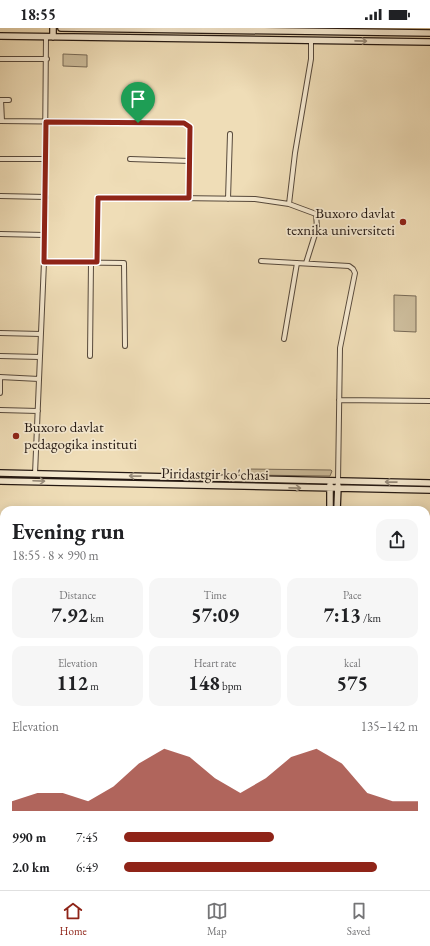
<!DOCTYPE html>
<html lang="en">
<head>
<meta charset="utf-8">
<style>
  body { margin:0; font-family:"EB Garamond",serif; background:#f6f6f6; color:#202124; height:100vh; display:flex; flex-direction:column; font-size:15px; white-space:nowrap }
  * { box-sizing:border-box; margin:0 }
  p { font-size:13px; color:#757577 }
  .icon { flex:none; width:22px; height:22px; fill:none; stroke:currentColor; stroke-width:2; stroke-linecap:round; stroke-linejoin:round }
  .map { position:relative; flex:1; overflow:hidden }
  .drawer { position:absolute; left:0px; top:478px; width:430px; height:384px; display:flex; flex-direction:column; background:#fff; border-radius:12px 12px 0 0; box-shadow:0 2px 10px #0003 }
  .drawer>* { flex:none }
  .pin { position:absolute; display:grid; place-items:center; width:34px; height:34px; color:#fff; margin:-41px -17px; border-radius:50% 50% 50% 0; rotate:-45deg; box-shadow:0 0 4px #0007 }
  .pin .icon { rotate:45deg }
  .round { display:grid; place-items:center; flex:none; width:42px; height:42px; border-radius:12px; background:#f6f6f6 }
  .overview { display:flex; align-items:center; justify-content:space-between; height:68px; padding:0 12px }
  h1 { font-size:22px; font-weight:700; line-height:30px }
  .metrics { display:grid; grid-template-columns:repeat(3,1fr); gap:6px; height:68px; padding:4px 12px }
  .metrics div { display:grid; align-content:center; border-radius:10px; background:#f6f6f6; text-align:center }
  .metrics b { font-size:20px; font-weight:700 }
  .metrics small { font-size:11px; font-weight:400 }
  .metrics p { font-size:11px }
  .chart { height:112px; padding:8px 12px }
  .chart p { display:flex; justify-content:space-between }
  .chart svg { width:100%; height:72px; margin-top:4px; fill:#8f2418; opacity:.7 }
  ul { padding:0 12px; list-style:none; font-size:13px }
  li { display:grid; grid-template-columns:64px 48px 1fr; align-items:center; height:30px }
  li i { height:10px; border-radius:5px; background:#8f2418 }
  .status { display:flex; justify-content:space-between; align-items:center; height:28px; padding:0 20px; background:#fff; direction:ltr }
  .status svg { height:11px; fill:currentColor }
  .dock { display:flex; justify-content:space-around; align-items:center; height:56px; border-top:1px solid #e0e0e0; background:#fff; font-size:11px; color:#757577 }
  .dock a { display:grid; justify-items:center; gap:2px }
  .dock .current { color:#8f2418 }
  .map>svg:first-child { display:block }
</style>
</head>
<body>
<div class="status"><b>18:55</b><svg viewBox="0 0 49 12"><path d="M0 12V9h3v3zM5 12V6h3v6zM10 12V3h3v9zM15 12V0h3v12zM26 1h20v11H26zM47 4h2v5h-2z"/></svg></div>
<div class="map">
<svg width="430" height="862" viewBox="0 0 430 862">
  <rect width="100%" height="100%" fill="#efddb7"/>
  <filter id="stains"><feTurbulence type="fractalNoise" baseFrequency=".005" numOctaves="4"/><feColorMatrix values="0 0 0 0 .2 0 0 0 0 .09 0 0 0 0 .02 0 0 0 .5 -.17"/></filter>
  <radialGradient id="worn" r=".72"><stop offset=".6" stop-color="#630" stop-opacity="0"/><stop offset="1" stop-color="#630" stop-opacity=".3"/></radialGradient>
  <path fill="#ccbc9b" stroke="#786a56" d="M 63,26 L 87,27 L 87,39 L 63,38 Z
    M 394,267 L 416,268 L 416,304 L 394,303 Z
    M 247,441 L 331,442 L 332,443 L 330,448 L 248,447 Z"/>
  <g fill="none" stroke-linecap="round" stroke-linejoin="round">
    <defs>
      <path id="street" d="M 0,31 L 47,31
        M 0,72 L 9,72
        M 1,72 L 2,93
        M 0,93 L 184,95 L 190,99 L 189,170
        M 0,131 L 46,131
        M 130,131 L 190,133
        M 0,168 L 46,169
        M 228,171 L 230,106
        M 289,176 L 295,125 L 311,31 L 311,12
        M 0,206 L 45,207
        M 261,233 L 349,238 L 353,241 L 355,245 L 340,320 L 338,453
        M 44,234 L 124,235 L 125,318
        M 97,234 L 98,169 L 255,171 L 289,176 L 316,186 L 317,200 L 306,235
        M 0,305 L 41,306
        M 284,311 L 297,235
        M 0,328 L 40,329
        M 90,328 L 91,234
        M 0,349 L 39,351
        M 0,365 L 0,349
        M 339,372 L 430,373
        M 0,382 L 38,383
        M 35,446 L 44,234 L 46,9
        M 0,673 L 4,673
        M 173,862 L 173,858
        M 225,862 L 225,858"/>
      <path id="secondary" d="M 61,0 L 430,5
        M 0,8 L 430,14
        M 53,9 L 53,0
        M 0,445 L 430,455
        M 0,453 L 430,462
        M 330,482 L 330,457
        M 337,482 L 338,458
        M 322,862 L 322,858
        M 331,862 L 331,858"/>
    </defs>
    <use href="#street" stroke="#57493b" stroke-width="6"/>
    <use href="#secondary" stroke="#241812" stroke-width="8"/>
    <use href="#street" stroke="#f5e9d0" stroke-width="4"/>
    <use href="#secondary" stroke="#f5e9d0" stroke-width="5.5"/>
  </g>
  <defs><path id="oneway-shaft" d="M-6 0H5M1.5-3L5.5 0L1.5 3" fill="none" stroke-width="1.6" stroke-linecap="round" stroke-linejoin="round"/></defs>
  <g stroke="#978b7a">
    <use href="#oneway-shaft" transform="translate(361 13) rotate(1)"/>
    <use href="#oneway-shaft" transform="translate(135 448) rotate(-179)"/>
    <use href="#oneway-shaft" transform="translate(39 453) rotate(2)"/>
    <use href="#oneway-shaft" transform="translate(391 454) rotate(-179)"/>
    <use href="#oneway-shaft" transform="translate(295 460) rotate(1)"/>
  </g>
  <g fill="none" stroke-linecap="round" stroke-linejoin="round">
    <defs>
      <path id="route" d="M 46,94 L 184,95 L 190,99 L 189,170 L 98,170 L 97,234 L 44,234 Z"/>
    </defs>
    <use href="#route" stroke="#fff" stroke-width="8"/>
    <use href="#route" stroke="#8f2418" stroke-width="5"/>
  </g>
  <g fill="#8f2418" stroke="#f5e9d0" stroke-width="1.5">
    <circle cx="403" cy="194" r="4"/>
    <circle cx="16" cy="408" r="4"/>
  </g>
  <g text-anchor="middle" stroke-width="3.5" stroke-linejoin="round" paint-order="stroke">
    <g font-size="15" fill="#241812" stroke="#f5e9d0" text-anchor="end">
      <text x="395" y="190">Buxoro davlat<tspan x="395" dy="17">texnika universiteti</tspan></text>
      <text x="24" y="404" text-anchor="start">Buxoro davlat<tspan x="24" dy="17">pedagogika instituti</tspan></text>
    </g>
    <g font-size="15" fill="#241812" stroke="#f5e9d0">
      <text transform="translate(215 446) rotate(1)" y="5">Piridastgir ko'chasi</text>
    </g>
  </g>
  <rect width="100%" height="100%" filter="url(#stains)"/>
  <rect width="100%" height="100%" fill="url(#worn)"/>
</svg>
<div class="pin" style="left:138px;top:95px;background:#1e9e55"><svg class="icon" aria-label="arrive" viewBox="0 0 24 24"><path d="M6 21V4h12l-3 4 3 4H6"/></svg></div>
<section class="drawer">
<div class="overview"><div><h1>Evening run</h1><p>18:55 · 8 × 990 m</p></div><a class="round"><svg class="icon" aria-label="share" viewBox="0 0 24 24"><path d="M12 15V3M7 8l5-5 5 5M5 13v7h14v-7"/></svg></a></div>
<div class="metrics">
<div><p>Distance</p><b>7.92<small> km</small></b></div>
<div><p>Time</p><b>57:09</b></div>
<div><p>Pace</p><b>7:13<small> /km</small></b></div>
</div>
<div class="metrics">
<div><p>Elevation</p><b>112<small> m</small></b></div>
<div><p>Heart rate</p><b>148<small> bpm</small></b></div>
<div><p>kcal</p><b>575</b></div>
</div>
<div class="chart"><p><span>Elevation</span>135–142 m</p>
<svg viewBox="0 0 160 44" preserveAspectRatio="none"><path d="M0 44V38L10 33L20 33L30 38L40 29L50 15L60 6L70 11L80 24L90 33L100 24L110 11L120 6L130 15L140 33L150 38L160 38V44z"/></svg>
</div>
<ul>
<li><b>990 m</b>7:45<i style="width:51%"></i></li>
<li><b>2.0 km</b>6:49<i style="width:86%"></i></li>
</ul>
</section>
</div>
<nav class="dock">
<a class="current"><svg class="icon" aria-label="home" viewBox="0 0 24 24"><path d="M3 11l9-7 9 7M6 9v11h12V9"/></svg>Home</a>
<a><svg class="icon" aria-label="map" viewBox="0 0 24 24"><path d="M3 6l6-2 6 2 6-2v14l-6 2-6-2-6 2zM9 4v14M15 6v14"/></svg>Map</a>
<a><svg class="icon" aria-label="saved" viewBox="0 0 24 24"><path d="M7 4h10v16l-5-4-5 4z"/></svg>Saved</a>
</nav>
</body>
</html>
